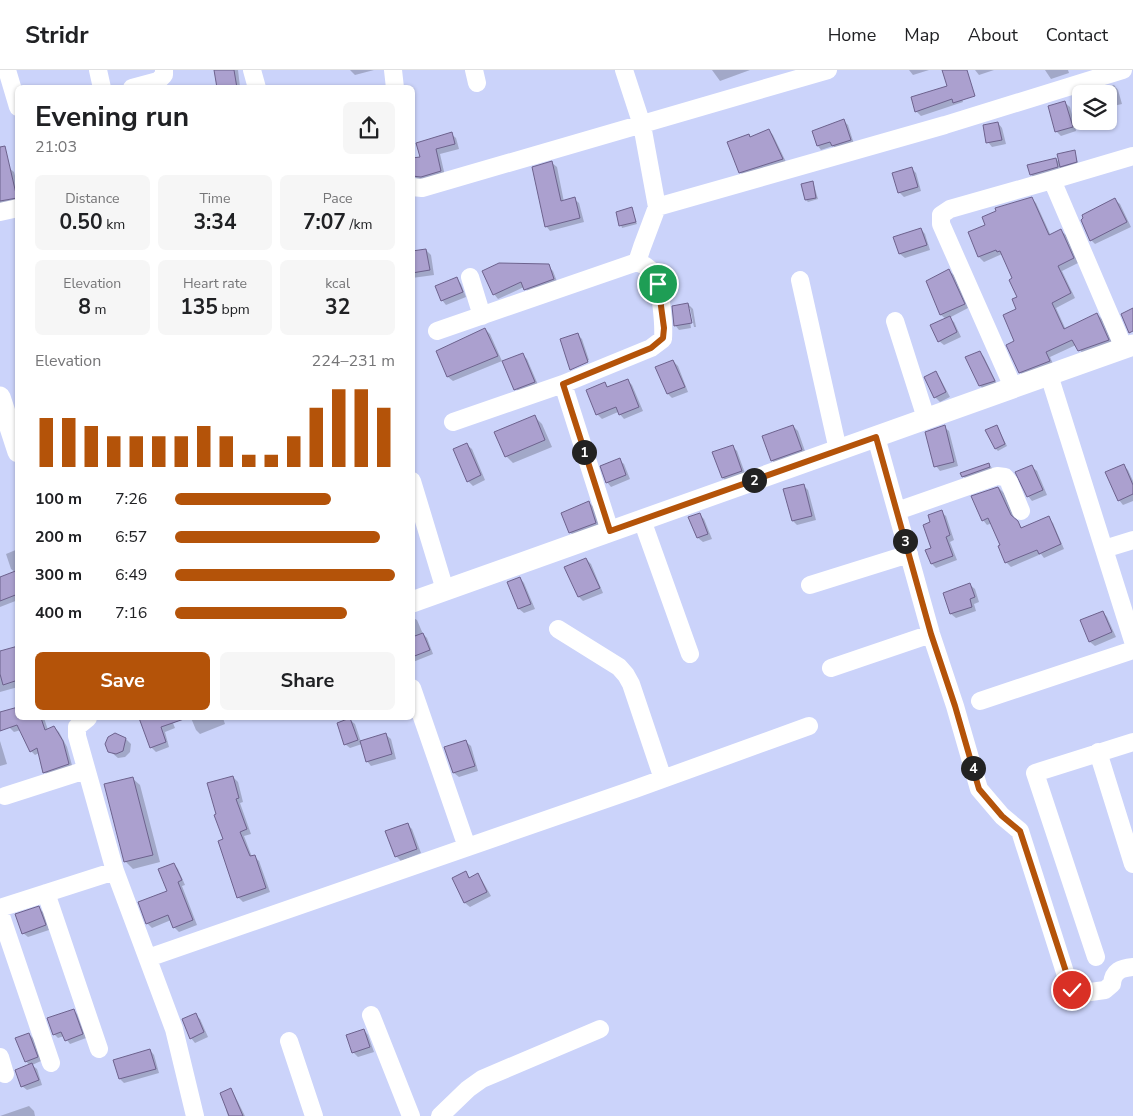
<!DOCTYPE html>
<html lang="en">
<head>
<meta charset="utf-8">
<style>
  body { margin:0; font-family:"Nunito Sans",sans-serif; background:#f6f6f6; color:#202124; height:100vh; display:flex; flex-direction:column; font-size:19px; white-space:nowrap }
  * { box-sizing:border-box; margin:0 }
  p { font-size:16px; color:#757577 }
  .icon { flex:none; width:28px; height:28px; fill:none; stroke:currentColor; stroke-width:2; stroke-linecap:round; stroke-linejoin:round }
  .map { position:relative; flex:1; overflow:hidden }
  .panel { position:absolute; left:15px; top:15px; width:400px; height:635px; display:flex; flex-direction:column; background:#fff; border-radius:8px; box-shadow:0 1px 4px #0004 }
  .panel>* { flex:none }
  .tools { position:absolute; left:1072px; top:15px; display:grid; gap:10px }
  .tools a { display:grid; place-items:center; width:45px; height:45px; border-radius:8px; background:#fff; box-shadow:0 1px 4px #0004; font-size:25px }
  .pin { position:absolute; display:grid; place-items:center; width:42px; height:42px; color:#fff; margin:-21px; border:2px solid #fff; border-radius:50%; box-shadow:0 1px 5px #0007 }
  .km { position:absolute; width:25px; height:25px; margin:-12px; border-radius:50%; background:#222; color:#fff; font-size:14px; line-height:25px; text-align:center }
  .round { display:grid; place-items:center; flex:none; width:52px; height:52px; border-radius:8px; background:#f6f6f6 }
  .headline { display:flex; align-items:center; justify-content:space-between; height:85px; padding:0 20px }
  h1 { font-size:28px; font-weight:700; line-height:38px }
  .figures { display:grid; grid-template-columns:repeat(3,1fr); gap:8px; height:85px; padding:5px 20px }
  .figures div { display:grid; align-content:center; border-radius:8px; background:#f6f6f6; text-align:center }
  .figures b { font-size:21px; font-weight:700 }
  .figures small { font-size:14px; font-weight:400 }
  .figures p { font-size:14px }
  .chart { height:140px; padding:10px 20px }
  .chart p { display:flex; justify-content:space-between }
  .chart svg { width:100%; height:90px; margin-top:5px; stroke:#b45309; stroke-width:6 }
  .action { display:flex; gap:10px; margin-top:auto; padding:10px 20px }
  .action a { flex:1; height:58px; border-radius:8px; background:#b45309; color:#fff; font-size:20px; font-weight:700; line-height:58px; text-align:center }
  .action a+a { background:#f6f6f6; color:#202124 }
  ul { padding:0 20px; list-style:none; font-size:16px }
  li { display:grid; grid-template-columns:80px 60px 1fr; align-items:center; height:38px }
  li i { height:12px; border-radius:6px; background:#b45309 }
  header { display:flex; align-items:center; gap:30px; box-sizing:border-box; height:70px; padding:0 25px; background:#fff; border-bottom:1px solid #e0e0e0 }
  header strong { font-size:24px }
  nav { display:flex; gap:28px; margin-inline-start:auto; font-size:18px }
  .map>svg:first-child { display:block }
</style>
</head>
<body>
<header>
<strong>Stridr</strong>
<nav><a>Home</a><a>Map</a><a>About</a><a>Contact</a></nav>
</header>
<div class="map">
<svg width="1133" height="1046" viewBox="0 0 1133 1046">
  <rect width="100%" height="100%" fill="#cbd3fa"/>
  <path fill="#0003" d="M 216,0 L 238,0 L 240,17 L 245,16 L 246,18 L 219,18 Z
    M 350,0 L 374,0 L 355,5 Z
    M 712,0 L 750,0 L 720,11 Z
    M 909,0 L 929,0 L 913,5 Z
    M 975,0 L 994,0 L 979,5 Z
    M 1045,0 L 1068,0 L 1069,3 L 1051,9 Z
    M 1114,15 L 1118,20 L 1122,34 L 1109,37 L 1109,24 L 1087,24 Z
    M 959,19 L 963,32 L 921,46 L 916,41 Z
    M 1065,33 L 1070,37 L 1076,61 L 1061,66 L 1056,61 Z
    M 844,51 L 848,55 L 854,74 L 836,79 L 833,76 L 821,80 L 818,76 L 813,62 Z
    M 998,53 L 1002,58 L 1006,74 L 992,77 L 988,72 Z
    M 769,60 L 773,65 L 787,94 L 745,107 L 740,102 L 751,68 Z
    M 451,64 L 456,68 L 459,79 L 440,84 L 445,106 L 419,111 L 414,106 L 422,88 Z
    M 1074,82 L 1078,93 L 1036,109 L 1031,105 L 1056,89 L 1061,94 Z
    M 552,93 L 557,97 L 564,132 L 574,129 L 579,133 L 584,152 L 550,161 L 546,156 Z
    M 9,98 L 14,102 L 18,117 L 18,133 L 0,138 L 0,101 Z
    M 911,98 L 916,103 L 921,121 L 904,127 L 899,122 Z
    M 812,113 L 814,115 L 818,129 L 808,132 L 806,130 Z
    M 1031,128 L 1036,133 L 1051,166 L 1061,161 L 1066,165 L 1078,193 L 1062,201 L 1075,228 L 1056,238 L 1066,260 L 1097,244 L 1102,249 L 1113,275 L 1084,285 L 1076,275 L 1050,287 L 1054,296 L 1024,307 L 1020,302 L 1016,272 L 1019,228 L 1014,209 L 1002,184 L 984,192 L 979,187 L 969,163 L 987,156 Z
    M 1115,130 L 1120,134 L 1131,157 L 1095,174 L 1091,170 Z
    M 632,139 L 637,154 L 622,158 L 617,143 Z
    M 921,159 L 925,164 L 930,180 L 905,188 L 900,184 Z
    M 426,180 L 431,185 L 434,205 L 412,208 L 412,182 Z
    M 548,196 L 553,201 L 558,214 L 530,224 L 524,217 L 498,229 L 494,224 Z
    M 949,201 L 954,205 L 968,238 L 949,248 L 954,252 L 961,267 L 944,275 L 939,271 L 946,249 L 941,245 L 928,211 Z
    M 457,209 L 461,214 L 466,227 L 446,235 L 442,230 Z
    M 688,234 L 693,239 L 696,257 L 694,257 L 690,238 L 688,238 L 691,258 L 679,260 L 675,255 Z
    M 485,259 L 490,264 L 502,291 L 453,311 L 448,307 L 438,281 Z
    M 577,264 L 582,269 L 589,290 L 572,298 L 572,300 L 571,299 Z
    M 980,282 L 984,287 L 998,316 L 985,320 L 980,316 L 967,288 Z
    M 522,284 L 527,289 L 539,317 L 520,323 L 516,319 Z
    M 673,291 L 678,296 L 688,322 L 672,328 L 668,324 Z
    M 936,303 L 940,308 L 950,327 L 940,332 L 935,327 Z
    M 628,311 L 632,315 L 643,341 L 624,349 L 618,342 L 602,349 L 597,344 L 604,314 L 609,318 Z
    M 535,347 L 542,354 L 552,377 L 513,393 L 506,386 Z
    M 793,356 L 798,361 L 806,384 L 776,395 L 772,390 Z
    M 944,357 L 949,361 L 958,396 L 940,401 L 936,396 Z
    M 998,358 L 1007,376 L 998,381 L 996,379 Z
    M 467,375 L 472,379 L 485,410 L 473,416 L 468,411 Z
    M 732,376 L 737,381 L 746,406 L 727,412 L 723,408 Z
    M 619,390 L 624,394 L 630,409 L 611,417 L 607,412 Z
    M 988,394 L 993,399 L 968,411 L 963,406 Z
    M 1123,395 L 1128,400 L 1133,411 L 1133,431 L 1123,435 L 1119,430 Z
    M 1032,397 L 1037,401 L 1047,425 L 1032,431 L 1028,426 Z
    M 803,415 L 808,420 L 816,450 L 797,455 L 793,451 Z
    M 999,418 L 1004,423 L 1015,450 L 1023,459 L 1048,448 L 1053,453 L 1064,479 L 1044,488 L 1041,484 L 1011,497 L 1006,492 L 992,453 L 987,455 L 983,450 L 973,427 Z
    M 589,433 L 594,437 L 600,458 L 575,467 L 570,462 Z
    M 941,442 L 946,446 L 954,470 L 950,472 L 957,490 L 936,498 L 932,494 L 932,453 Z
    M 699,444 L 704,449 L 712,469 L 703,472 L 698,468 L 690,448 Z
    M 18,479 L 18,530 L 0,537 L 0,508 L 15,502 L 11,499 L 6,484 Z
    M 586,489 L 591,494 L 603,523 L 583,531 L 579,527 Z
    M 520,508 L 524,513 L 535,539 L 524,543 L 519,539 Z
    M 970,515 L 975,519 L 979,532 L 974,534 L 976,541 L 956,548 L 951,544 Z
    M 1103,542 L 1107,547 L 1116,567 L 1095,576 L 1090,572 L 1082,551 Z
    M 412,547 L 417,550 L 423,564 L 427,568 L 433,584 L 413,592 Z
    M 18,577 L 18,617 L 0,622 L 0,583 Z
    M 18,648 L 44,648 L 48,660 L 54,657 L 59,662 L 67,677 L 73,699 L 49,706 L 44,702 L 39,683 L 35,685 L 31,681 L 21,660 L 14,662 L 9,657 Z
    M 141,648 L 171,648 L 175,658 L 165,662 L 169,677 L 156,682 L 151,677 Z
    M 191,648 L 223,648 L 225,654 L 200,664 L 196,660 Z
    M 350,650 L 355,654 L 361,672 L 386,665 L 391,669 L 396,689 L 371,696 L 367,691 L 362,674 L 350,678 L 345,674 Z
    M 126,669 L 131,674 L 130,682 L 125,687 L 118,688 L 112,683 Z
    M 0,671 L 7,694 L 0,696 Z
    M 466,672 L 471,676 L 478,701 L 459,707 L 454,703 L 445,678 Z
    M 233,707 L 238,712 L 243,732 L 240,733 L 251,764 L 244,766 L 252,787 L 254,786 L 259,791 L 270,822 L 243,832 L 238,827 L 217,745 Z
    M 132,708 L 140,715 L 160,792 L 133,799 L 126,792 L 106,715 Z
    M 407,754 L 412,759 L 421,783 L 401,791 L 396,786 Z
    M 174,794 L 178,799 L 185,815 L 182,816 L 197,855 L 179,862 L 174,857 L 171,850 L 152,858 L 147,853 L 169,822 Z
    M 465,803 L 471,809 L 478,805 L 482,810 L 491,826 L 470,837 L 465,833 L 453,809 Z
    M 39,838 L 44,843 L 49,860 L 28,867 L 23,863 Z
    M 73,940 L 77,944 L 86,968 L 70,974 L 64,966 L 58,968 L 54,964 Z
    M 195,945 L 200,949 L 208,967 L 195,973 L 191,968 Z
    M 364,960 L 368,965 L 374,982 L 358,987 L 353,982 Z
    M 29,964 L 34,969 L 41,991 L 32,995 L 37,999 L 42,1015 L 27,1020 L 22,1016 L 30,996 L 26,991 Z
    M 150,980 L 154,985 L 159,1003 L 124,1013 L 120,1009 Z
    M 231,1020 L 233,1022 L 245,1046 L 228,1046 L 226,1040 L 228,1039 Z
    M 29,1036 L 34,1041 L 35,1046 L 0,1046 Z"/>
  <path fill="#aba0cf" stroke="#6d628d" d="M 214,0 L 234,0 L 237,18 L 217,18 Z
    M 942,0 L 967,0 L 975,26 L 953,33 L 952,29 L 915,42 L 911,27 L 947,16 Z
    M 1065,31 L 1073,57 L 1055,62 L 1048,36 Z
    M 844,49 L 851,70 L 832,76 L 830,72 L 817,76 L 812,61 Z
    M 998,52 L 1002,70 L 986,73 L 983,55 Z
    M 769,59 L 783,89 L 739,103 L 727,72 L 749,64 L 750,67 Z
    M 452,62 L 455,74 L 436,79 L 441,101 L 421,107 L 412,106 L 412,88 L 420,87 L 416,73 Z
    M 5,76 L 17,128 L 0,131 L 0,77 Z
    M 1075,80 L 1077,92 L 1060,97 L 1057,84 Z
    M 1056,88 L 1058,97 L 1030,105 L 1027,95 Z
    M 552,91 L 561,131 L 575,127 L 580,148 L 545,157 L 532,97 Z
    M 912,97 L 918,117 L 898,123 L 892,103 Z
    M 813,111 L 816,128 L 805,130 L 801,114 Z
    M 1032,127 L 1049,165 L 1061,159 L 1074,188 L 1058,196 L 1071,223 L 1052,233 L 1064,259 L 1097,243 L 1109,270 L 1078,281 L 1072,270 L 1046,282 L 1050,291 L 1019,303 L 1006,275 L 1014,271 L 1003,245 L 1016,239 L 1012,229 L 1017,227 L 1009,210 L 1012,208 L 1000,181 L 997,182 L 996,180 L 978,187 L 968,162 L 985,155 L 982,147 L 996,141 L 995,138 Z
    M 1115,128 L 1127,152 L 1090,171 L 1081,150 L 1083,148 L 1082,145 Z
    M 632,137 L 636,152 L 619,156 L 616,142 Z
    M 921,158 L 927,175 L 899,184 L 893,167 Z
    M 426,179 L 430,200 L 412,203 L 412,181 Z
    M 499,193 L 549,194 L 554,209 L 524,220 L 521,212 L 493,225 L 482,201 Z
    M 949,199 L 965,234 L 940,245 L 926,211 Z
    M 457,207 L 463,222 L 441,231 L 435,216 Z
    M 688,233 L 692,253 L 674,256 L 672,236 Z
    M 1133,238 L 1133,261 L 1129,263 L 1121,244 Z
    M 950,246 L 957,262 L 938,272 L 930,255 Z
    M 485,258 L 498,286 L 447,307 L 436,281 Z
    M 578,263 L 588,292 L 570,300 L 560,269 Z
    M 980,281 L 995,311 L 979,316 L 965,287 Z
    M 523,283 L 535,312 L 514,320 L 502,291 Z
    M 673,290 L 685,317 L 667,324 L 655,297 Z
    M 936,301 L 946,322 L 934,328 L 924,307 Z
    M 628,309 L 639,337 L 619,345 L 616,337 L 596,345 L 586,320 L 605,312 L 607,317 Z
    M 535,345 L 545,370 L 505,387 L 494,362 Z
    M 793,355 L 802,380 L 771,391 L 762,366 Z
    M 945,355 L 954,392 L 934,397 L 925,362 Z
    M 997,355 L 1005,374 L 995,379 L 985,360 Z
    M 467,373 L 481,405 L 467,412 L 453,379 Z
    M 733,375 L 742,401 L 722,408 L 712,382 Z
    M 620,388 L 626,405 L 606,413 L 600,396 Z
    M 989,393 L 990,397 L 962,407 L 960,403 Z
    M 1124,394 L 1133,415 L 1133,424 L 1118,431 L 1105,402 Z
    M 1032,395 L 1043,420 L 1027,427 L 1015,402 Z
    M 804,414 L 812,446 L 792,451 L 783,419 Z
    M 998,417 L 1011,445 L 1018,451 L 1021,458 L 1049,446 L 1061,474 L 1039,484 L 1037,480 L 1005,493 L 998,476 L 1000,475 L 988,448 L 982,451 L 971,426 Z
    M 589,431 L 596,453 L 569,463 L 561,443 Z
    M 942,440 L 950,465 L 946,467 L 953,486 L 931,494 L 925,480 L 931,478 L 923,455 L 930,452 L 928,445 Z
    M 700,443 L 708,464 L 697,468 L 688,447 Z
    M 586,488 L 600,518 L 578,527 L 564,497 Z
    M 18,500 L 18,524 L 0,531 L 0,507 Z
    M 520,507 L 531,534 L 518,539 L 507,512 Z
    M 970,513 L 975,527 L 970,529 L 972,537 L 950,544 L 943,523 Z
    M 1103,541 L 1112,562 L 1089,572 L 1080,550 Z
    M 423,563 L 430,580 L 412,587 L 412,567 Z
    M 18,576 L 18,610 L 3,615 L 0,604 L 0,581 Z
    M 18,637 L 18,648 L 41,648 L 45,660 L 54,656 L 63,671 L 69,694 L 43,703 L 37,678 L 30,682 L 17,655 L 0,661 L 0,642 Z
    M 139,648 L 184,648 L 184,649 L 161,657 L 166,672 L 150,678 Z
    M 350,648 L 358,670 L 344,675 L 337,653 Z
    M 115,663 L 126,668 L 123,681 L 116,684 L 108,682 L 105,674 L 108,667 Z
    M 386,663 L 392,684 L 366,692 L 360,671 Z
    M 466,670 L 475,696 L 453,703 L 444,677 Z
    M 233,706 L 239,728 L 236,729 L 247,759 L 240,762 L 250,786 L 255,785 L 266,818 L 237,828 L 218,771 L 223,769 L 214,745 L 216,744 L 207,713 Z
    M 133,707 L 153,785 L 124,792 L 104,714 Z
    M 408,753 L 417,779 L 395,787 L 385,761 Z
    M 174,793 L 182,810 L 178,812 L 193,850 L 173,858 L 168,845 L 146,854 L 138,832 L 167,821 L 158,799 Z
    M 466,801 L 469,808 L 478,803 L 487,822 L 464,833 L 452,808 Z
    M 39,836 L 46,855 L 22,864 L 15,844 Z
    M 74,939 L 83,964 L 65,971 L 61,962 L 53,965 L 47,948 Z
    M 196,943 L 204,962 L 190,969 L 182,949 Z
    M 364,959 L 370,977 L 352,983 L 346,965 Z
    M 29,963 L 38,987 L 25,992 L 15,968 Z
    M 150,979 L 156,999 L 119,1009 L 113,990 Z
    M 32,993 L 39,1010 L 21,1017 L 15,1000 Z
    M 231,1018 L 243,1046 L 229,1046 L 220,1023 Z"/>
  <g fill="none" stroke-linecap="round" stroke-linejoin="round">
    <path stroke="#fff" stroke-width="18" d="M 7,0 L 18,37
      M 98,0 L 102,18
      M 252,0 L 257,18
      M 393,0 L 395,18
      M 474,0 L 477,13
      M 624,0 L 642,55 L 657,137 L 945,55 L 1123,0
      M 132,18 L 158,11 L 164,5 L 164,0
      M 412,117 L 422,118 L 828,0
      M 0,142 L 18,138
      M 637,192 L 642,177 L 657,137
      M 470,207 L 482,246
      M 800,210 L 838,380
      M 895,251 L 926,348
      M 437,261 L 637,192 C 644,195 649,197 653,203 C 661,213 664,256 663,269 L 651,278 L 563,314 L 453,352
      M 1124,278 L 1052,110 L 1133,86
      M 1049,305 L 1133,571
      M 563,314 L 610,461
      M 1013,317 L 941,154 L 941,145 L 950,139 L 1052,110
      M 876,367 L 931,564 L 955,636 L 979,719 L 1002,746 L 1020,761 L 1069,915 L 1076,924 L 1105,920 L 1112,914 C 1113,901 1121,898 1133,897
      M 412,411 L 445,520
      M 897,441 L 997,406 L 1005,407 L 1009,412 L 1021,441
      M 642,450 L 690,584
      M 1104,479 L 1133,470
      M 810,515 L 909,484
      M 558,559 L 619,597 L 626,605 L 631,614 L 663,709
      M 831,598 L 931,564
      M 412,618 L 467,777
      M 980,631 L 1133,580
      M 88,648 L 77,657 L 77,666 L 115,801 L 174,959 L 195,1046
      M 1098,682 L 1133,794
      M 5,726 L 86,700
      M 46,823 L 99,979
      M 0,838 L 115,801
      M 0,843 L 51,993
      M 1096,887 L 1035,703 L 1133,672
      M 148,888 L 635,719 L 809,656
      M 371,945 L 411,1046
      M 289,971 L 314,1046
      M 0,987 L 5,1004
      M 440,1046 L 468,1019 L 482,1009 L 600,959"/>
    <path stroke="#fff" stroke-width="21" d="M 0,327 L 18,382
      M 412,532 L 1133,275"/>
  </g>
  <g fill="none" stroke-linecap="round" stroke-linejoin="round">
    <defs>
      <path id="route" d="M 658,214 L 664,258 L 663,268 L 651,278 L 563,314 L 610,461 L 876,367 L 931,564 L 955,636 L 979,719 L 1002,746 L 1020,761 L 1072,920"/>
    </defs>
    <use href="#route" stroke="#fff" stroke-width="10"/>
    <use href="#route" stroke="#b45309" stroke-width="6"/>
  </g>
</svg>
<div class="tools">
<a><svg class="icon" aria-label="layers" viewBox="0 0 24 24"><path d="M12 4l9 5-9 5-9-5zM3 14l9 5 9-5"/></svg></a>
</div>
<div class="pin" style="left:658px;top:214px;background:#1e9e55"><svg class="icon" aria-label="arrive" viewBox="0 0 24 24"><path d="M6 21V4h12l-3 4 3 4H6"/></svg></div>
<div class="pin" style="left:1072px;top:920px;background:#d93025"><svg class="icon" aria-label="check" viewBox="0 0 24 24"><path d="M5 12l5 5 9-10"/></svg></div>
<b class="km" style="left:584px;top:382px">1</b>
<b class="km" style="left:754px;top:410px">2</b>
<b class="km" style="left:905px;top:471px">3</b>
<b class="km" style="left:973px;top:698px">4</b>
<section class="panel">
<div class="headline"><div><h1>Evening run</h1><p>21:03</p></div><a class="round"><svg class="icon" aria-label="share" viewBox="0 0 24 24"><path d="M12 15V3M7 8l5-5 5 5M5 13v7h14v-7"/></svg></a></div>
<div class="figures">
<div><p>Distance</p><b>0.50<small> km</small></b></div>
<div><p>Time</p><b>3:34</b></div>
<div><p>Pace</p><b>7:07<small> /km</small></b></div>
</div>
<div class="figures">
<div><p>Elevation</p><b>8<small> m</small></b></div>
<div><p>Heart rate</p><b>135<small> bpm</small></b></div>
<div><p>kcal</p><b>32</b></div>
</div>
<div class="chart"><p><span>Elevation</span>224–231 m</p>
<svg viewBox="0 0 160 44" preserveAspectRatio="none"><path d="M5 44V20M15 44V20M25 44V24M35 44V29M45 44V29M55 44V29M65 44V29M75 44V24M85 44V29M95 44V38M105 44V38M115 44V29M125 44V15M135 44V6M145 44V6M155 44V15"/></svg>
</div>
<ul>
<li><b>100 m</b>7:26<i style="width:71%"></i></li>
<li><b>200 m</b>6:57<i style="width:93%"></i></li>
<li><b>300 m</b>6:49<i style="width:100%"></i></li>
<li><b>400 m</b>7:16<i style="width:78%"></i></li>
</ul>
<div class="action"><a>Save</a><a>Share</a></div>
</section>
</div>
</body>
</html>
